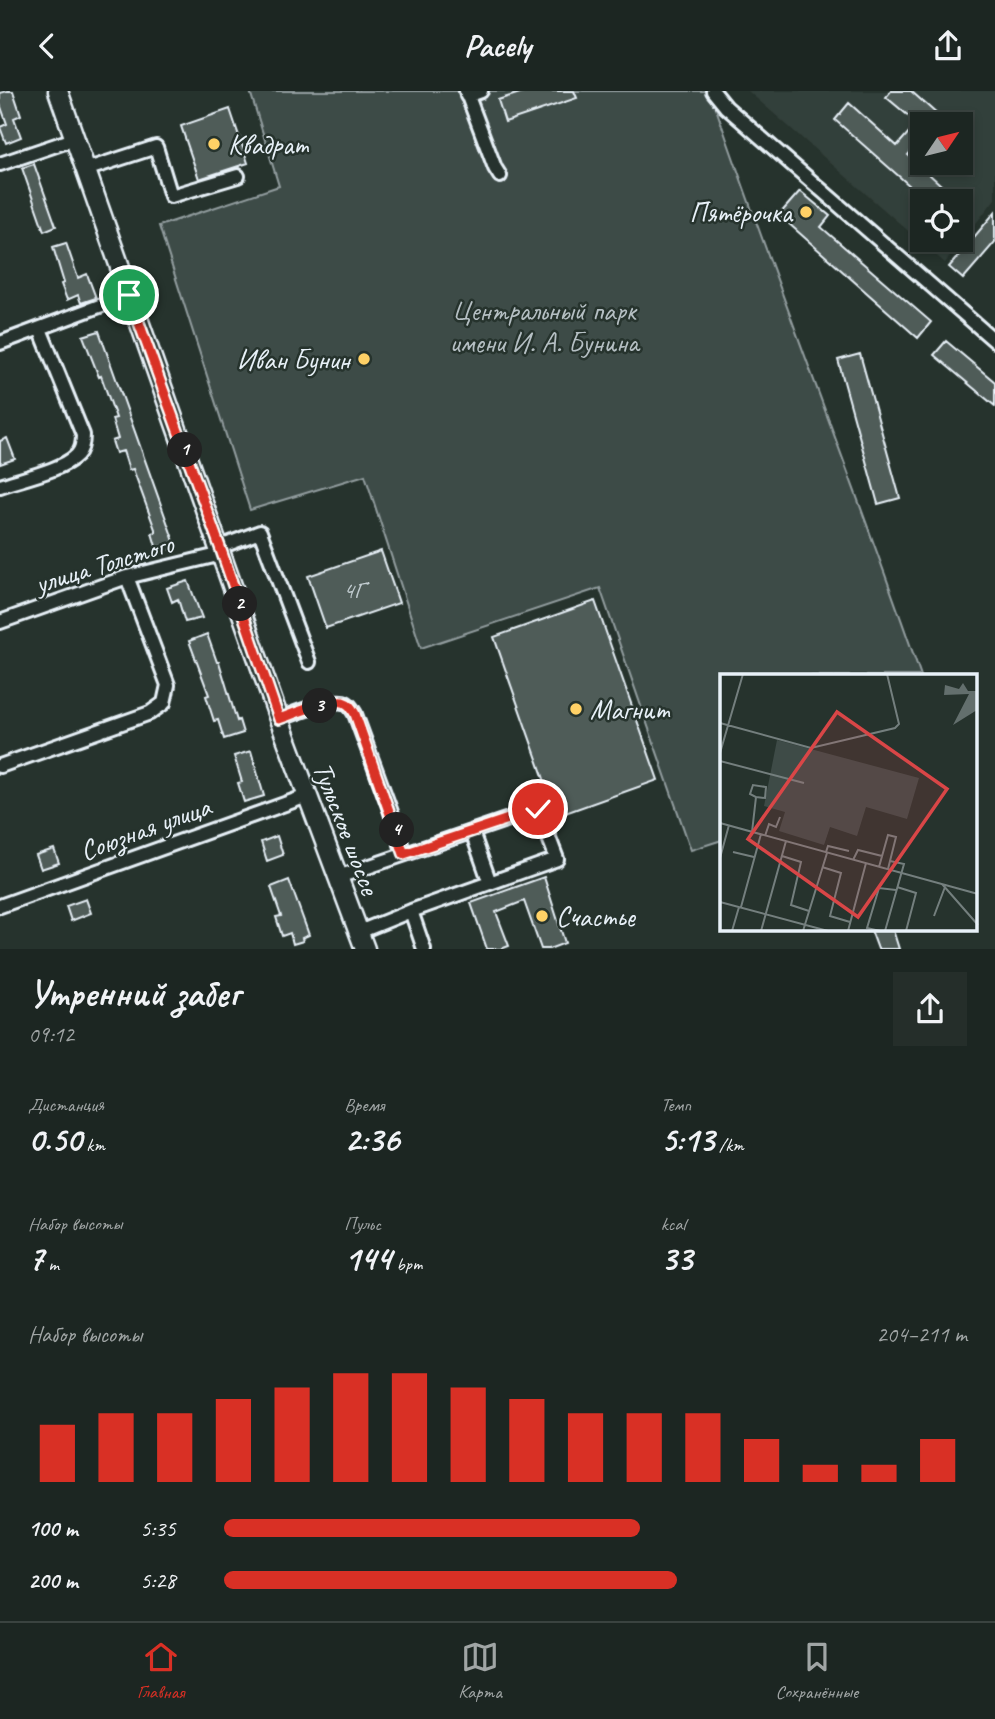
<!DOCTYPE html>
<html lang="ru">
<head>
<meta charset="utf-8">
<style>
  body { margin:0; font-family:Caveat,sans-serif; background:#252e2a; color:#f1f3f6; height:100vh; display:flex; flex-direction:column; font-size:26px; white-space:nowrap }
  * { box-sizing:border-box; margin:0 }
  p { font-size:23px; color:#a0a5a5 }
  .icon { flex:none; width:38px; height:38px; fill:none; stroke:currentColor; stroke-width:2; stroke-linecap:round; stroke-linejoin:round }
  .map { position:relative; height:858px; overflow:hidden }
  .side { display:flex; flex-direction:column; background:#1c2622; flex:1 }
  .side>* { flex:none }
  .needle { width:46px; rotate:55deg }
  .fabs { position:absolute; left:910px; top:21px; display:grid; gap:14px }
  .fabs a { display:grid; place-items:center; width:63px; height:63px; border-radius:0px; background:#1c2622; box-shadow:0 4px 10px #0003,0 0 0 2px #3a4340; font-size:35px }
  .pin { position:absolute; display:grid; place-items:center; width:60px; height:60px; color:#fff; margin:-30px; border:4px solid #fff; border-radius:50%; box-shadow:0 2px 7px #0007 }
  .km { position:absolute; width:35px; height:35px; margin:-18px; border-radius:50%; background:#222; color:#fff; font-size:19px; line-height:35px; text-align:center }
  .round { display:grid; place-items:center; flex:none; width:74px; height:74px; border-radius:0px; background:#252e2a }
  .summary { display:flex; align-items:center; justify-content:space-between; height:119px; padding:0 28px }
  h1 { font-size:38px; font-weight:700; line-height:52px }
  .stats { display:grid; grid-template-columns:repeat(3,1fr); gap:10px; height:119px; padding:7px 28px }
  .stats div { display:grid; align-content:center }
  .stats b { font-size:35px; font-weight:700 }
  .stats small { font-size:19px; font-weight:400 }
  .stats p { font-size:19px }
  .chart { height:196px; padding:14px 28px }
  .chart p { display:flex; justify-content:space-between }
  .chart svg { width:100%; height:126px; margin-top:7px; stroke:#d93025; stroke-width:6 }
  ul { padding:0 28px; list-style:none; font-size:23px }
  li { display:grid; grid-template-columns:112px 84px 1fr; align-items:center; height:52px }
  li i { height:18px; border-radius:9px; background:#d93025 }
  header { display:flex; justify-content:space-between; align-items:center; height:91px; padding:0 28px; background:#1c2622; font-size:32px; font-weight:700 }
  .tab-bar { display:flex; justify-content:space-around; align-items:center; height:98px; border-top:2px solid #3a4340; background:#1c2622; font-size:19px; color:#a0a5a5 }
  .tab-bar a { display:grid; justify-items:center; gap:4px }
  .tab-bar .on { color:#d93025 }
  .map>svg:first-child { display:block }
</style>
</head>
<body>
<header><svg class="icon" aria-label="back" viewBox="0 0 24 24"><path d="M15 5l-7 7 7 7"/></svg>Pacely<svg class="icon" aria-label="share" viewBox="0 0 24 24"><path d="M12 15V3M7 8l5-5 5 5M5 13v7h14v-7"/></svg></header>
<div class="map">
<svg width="995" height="858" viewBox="0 0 995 858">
  <rect width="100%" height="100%" fill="#26332d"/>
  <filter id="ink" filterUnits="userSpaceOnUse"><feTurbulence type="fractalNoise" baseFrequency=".0143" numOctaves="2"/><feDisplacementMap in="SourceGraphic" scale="14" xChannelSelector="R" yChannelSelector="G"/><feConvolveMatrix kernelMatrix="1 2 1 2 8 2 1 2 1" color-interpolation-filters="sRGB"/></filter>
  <g filter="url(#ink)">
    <path fill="#333f3a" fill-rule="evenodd" d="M 748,0 L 995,0 L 995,108 L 945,172 ZM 922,33 L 961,33 L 961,72 L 922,72 ZM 922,110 L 961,110 L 961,149 L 922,149 Z"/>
    <path fill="#3e4b47" stroke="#939ea0" stroke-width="2" d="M 250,0 L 710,0 C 777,196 853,389 921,585 L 722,585 L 722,749 L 691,759 L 600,497 L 421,557 L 365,384 L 250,419 L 159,135 L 279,95 Z"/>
    <path fill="#505c59" stroke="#e8f1f8" stroke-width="2" d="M 7,0 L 13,0 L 21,24 L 14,27 L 21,46 L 6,52 L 0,36 L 7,33 L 0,13 L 0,2 Z
      M 526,0 L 574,0 L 577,7 L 505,31 L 498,9 Z
      M 891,0 L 911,0 L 948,33 L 922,33 L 922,48 L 908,64 L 951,103 L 944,110 L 927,110 L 835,29 L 849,12 L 897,55 L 917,32 L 886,6 Z
      M 230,18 L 248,72 L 199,88 L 181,35 Z
      M 34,73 L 56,135 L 44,140 L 22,77 Z
      M 800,100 L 830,125 L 821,136 L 931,231 L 918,247 L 779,124 Z
      M 995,121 L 995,151 L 963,188 L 949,176 Z
      M 66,152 L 78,187 L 87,183 L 96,207 L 81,212 L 78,204 L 67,209 L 61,193 L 64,192 L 53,156 Z
      M 99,240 L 176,456 L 158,462 L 152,442 L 156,441 L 133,378 L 129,379 L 123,360 L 116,362 L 112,350 L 118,348 L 112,328 L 116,327 L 101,285 L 99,286 L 83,245 Z
      M 946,250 L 995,291 L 995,315 L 934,264 Z
      M 860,263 L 900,407 L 878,413 L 838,269 Z
      M 7,347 L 15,368 L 0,373 L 0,350 Z
      M 381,460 L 399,512 L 326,537 L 308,485 Z
      M 188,490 L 202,527 L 185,531 L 178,508 L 172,511 L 167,497 Z
      M 595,510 L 658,689 L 557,725 L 494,546 Z
      M 207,543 L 217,571 L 219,571 L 237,630 L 239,629 L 243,642 L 224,648 L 218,629 L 214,630 L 206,605 L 209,604 L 189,550 Z
      M 251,660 L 264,705 L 244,711 L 238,692 L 242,691 L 234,665 Z
      M 277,745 L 283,764 L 267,770 L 261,751 Z
      M 54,758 L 59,772 L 41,778 L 36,764 Z
      M 544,786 L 565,852 L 549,858 L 541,858 L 524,810 L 496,821 L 509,855 L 501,858 L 487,858 L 471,812 Z
      M 289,789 L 309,844 L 302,847 L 303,850 L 293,853 L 290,842 L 282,845 L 276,826 L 281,825 L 271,796 Z
      M 86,808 L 91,822 L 71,830 L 66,815 Z
      M 871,839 L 893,839 L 899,858 L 878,858 Z"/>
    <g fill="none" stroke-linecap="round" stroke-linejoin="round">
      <defs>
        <path id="street" d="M 466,0 L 495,77 L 500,85
          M 713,0 L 726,16 L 995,250
          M 467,5 L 481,0
          M 0,73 L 74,48
          M 85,79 L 156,56 L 171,105 L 238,85
          M 0,252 L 129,204
          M 0,395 C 20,388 63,379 77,364 C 82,359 83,352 83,344 L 40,238
          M 220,456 L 260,441 L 309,571
          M 0,531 L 127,486 L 222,463
          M 279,628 C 293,623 330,608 343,611 C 350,613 352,618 355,623 L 391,721 L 404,763
          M 0,675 L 150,622 L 164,612 L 168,594 L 127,486
          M 472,741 L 490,792
          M 338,786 L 538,718 L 557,768 L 411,820 L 359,841
          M 0,815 L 307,705
          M 411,820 L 424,858"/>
        <path id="primary" d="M 58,0 L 279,628 L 365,858"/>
      </defs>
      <use href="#street" stroke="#e8f1f8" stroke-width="18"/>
      <use href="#primary" stroke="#e8f1f8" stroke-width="23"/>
      <use href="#street" stroke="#26332d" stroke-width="12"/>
      <use href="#primary" stroke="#26332d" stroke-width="18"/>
    </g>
  </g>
  <g fill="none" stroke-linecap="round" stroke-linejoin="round" filter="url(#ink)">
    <defs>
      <path id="route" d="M 129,204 L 220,456 L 279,628 C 293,623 330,608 343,611 C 350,613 352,618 355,623 L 404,763 L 538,718"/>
    </defs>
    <use href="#route" stroke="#fff" stroke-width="14"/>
    <use href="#route" stroke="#d93025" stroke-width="9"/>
  </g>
  <g fill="#ffd166" stroke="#26332d" stroke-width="2.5">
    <circle cx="214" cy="53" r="7"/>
    <circle cx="806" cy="121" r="7"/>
    <circle cx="364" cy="268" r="7"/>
    <circle cx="576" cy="618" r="7"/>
    <circle cx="542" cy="825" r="7"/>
  </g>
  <g text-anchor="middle" stroke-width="5" stroke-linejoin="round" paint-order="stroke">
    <g font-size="24" fill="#c2ccd0">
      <text x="354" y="507">4Г</text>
    </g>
    <g font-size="28" fill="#e8f1f8" stroke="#26332d" text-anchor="start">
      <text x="228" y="63">Квадрат</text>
      <text x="792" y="131" text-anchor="end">Пятёрочка</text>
      <text x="350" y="278" text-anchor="end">Иван Бунин</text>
      <text x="590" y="628">Магнит</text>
      <text x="556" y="835">Счастье</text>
    </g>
    <g font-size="28" fill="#b5bfc3" stroke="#26332d">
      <text x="544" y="229">Центральный парк<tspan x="544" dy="32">имени И. А. Бунина</tspan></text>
    </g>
    <g font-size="28" fill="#e8f1f8" stroke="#26332d">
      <text transform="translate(104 472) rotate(-17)" y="10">улица Толстого</text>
      <text transform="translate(145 737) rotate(-20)" y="10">Союзная улица</text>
      <text transform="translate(347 737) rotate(69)" y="10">Тульское шоссе</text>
    </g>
  </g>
  <g transform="translate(720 583)">
    <rect width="257" height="257" fill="#26332d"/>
    <path d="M 57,66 L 199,104 L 187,145 L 146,133 L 137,162 L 110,153 L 104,171 L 59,157 L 65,138 L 44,132 Z" fill="#3e4b47"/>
    <path d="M 243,9 L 248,17 L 257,17 L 257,36 L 233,51 L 249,20 L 224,21 L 225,11 L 239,15 Z" fill="#636f6d"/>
    <path fill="none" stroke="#747f7e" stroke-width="2" d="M 0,49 L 91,74 L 175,54 L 179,50 L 167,0M 0,79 L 23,0M 0,87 L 84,109M 0,149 L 258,220M 32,158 L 36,123 L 30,120 L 33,111 L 46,113 L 45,124 L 36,123M 45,162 L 49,150 L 56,153 L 60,143M 13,178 L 34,183M 106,178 L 108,172 L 129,177M 62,182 L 81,188 L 71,231 L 89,237M 0,184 L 9,151M 133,186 L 138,176 L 162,182M 102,193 L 121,199 L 110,242 L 130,248M 159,193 L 168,161 L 176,163 L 168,195M 222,210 L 258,251M 177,213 L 196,219 L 186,257M 0,228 L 108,257M 21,233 L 41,160M 214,242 L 225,213M 12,257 L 19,233M 41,257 L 66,167M 83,257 L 107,179M 128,257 L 146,189M 160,257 L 147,254 L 159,214 L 176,216M 165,257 L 184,190 L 170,187"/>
    <path fill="#d94647" fill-opacity="0.15" stroke="#d94647" stroke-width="3.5" d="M 117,38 L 227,115 L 138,243 L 28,165 Z"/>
    <rect width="257" height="257" fill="none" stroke="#e8f1f8" stroke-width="3.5"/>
  </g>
</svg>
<div class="fabs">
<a><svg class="needle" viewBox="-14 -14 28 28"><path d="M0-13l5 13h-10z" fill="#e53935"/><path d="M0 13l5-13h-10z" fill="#a0a5a5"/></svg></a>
<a><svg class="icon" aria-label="locate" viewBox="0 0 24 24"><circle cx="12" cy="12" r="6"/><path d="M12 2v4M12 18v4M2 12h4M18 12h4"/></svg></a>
</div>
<div class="pin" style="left:129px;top:204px;background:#1e9e55"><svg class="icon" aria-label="arrive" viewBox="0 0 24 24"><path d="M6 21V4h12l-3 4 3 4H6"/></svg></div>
<div class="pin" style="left:538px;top:718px;background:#d93025"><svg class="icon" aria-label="check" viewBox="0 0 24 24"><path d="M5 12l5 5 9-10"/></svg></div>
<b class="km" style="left:185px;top:359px">1</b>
<b class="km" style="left:240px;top:513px">2</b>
<b class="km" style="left:320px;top:615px">3</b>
<b class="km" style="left:397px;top:739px">4</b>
</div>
<section class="side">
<div class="summary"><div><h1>Утренний забег</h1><p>09:12</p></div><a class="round"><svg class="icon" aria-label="share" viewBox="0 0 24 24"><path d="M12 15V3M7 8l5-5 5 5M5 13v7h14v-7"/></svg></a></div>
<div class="stats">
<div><p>Дистанция</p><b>0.50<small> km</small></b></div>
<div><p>Время</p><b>2:36</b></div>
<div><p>Темп</p><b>5:13<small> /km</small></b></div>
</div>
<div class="stats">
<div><p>Набор высоты</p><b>7<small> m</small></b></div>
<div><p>Пульс</p><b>144<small> bpm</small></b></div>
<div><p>kcal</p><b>33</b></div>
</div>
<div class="chart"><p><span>Набор высоты</span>204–211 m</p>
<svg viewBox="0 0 160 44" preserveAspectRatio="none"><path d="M5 44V24M15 44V20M25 44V20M35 44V15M45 44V11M55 44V6M65 44V6M75 44V11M85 44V15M95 44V20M105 44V20M115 44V20M125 44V29M135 44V38M145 44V38M155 44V29"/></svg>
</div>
<ul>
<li><b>100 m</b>5:35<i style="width:56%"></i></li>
<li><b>200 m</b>5:28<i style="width:61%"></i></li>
</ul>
</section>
<nav class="tab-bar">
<a class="on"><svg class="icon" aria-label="home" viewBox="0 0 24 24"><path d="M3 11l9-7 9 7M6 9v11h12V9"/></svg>Главная</a>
<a><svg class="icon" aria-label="map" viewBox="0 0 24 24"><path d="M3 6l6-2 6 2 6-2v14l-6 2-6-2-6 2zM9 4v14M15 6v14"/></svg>Карта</a>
<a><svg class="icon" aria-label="saved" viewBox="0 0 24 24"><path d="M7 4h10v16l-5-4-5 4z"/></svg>Сохранённые</a>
</nav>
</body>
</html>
